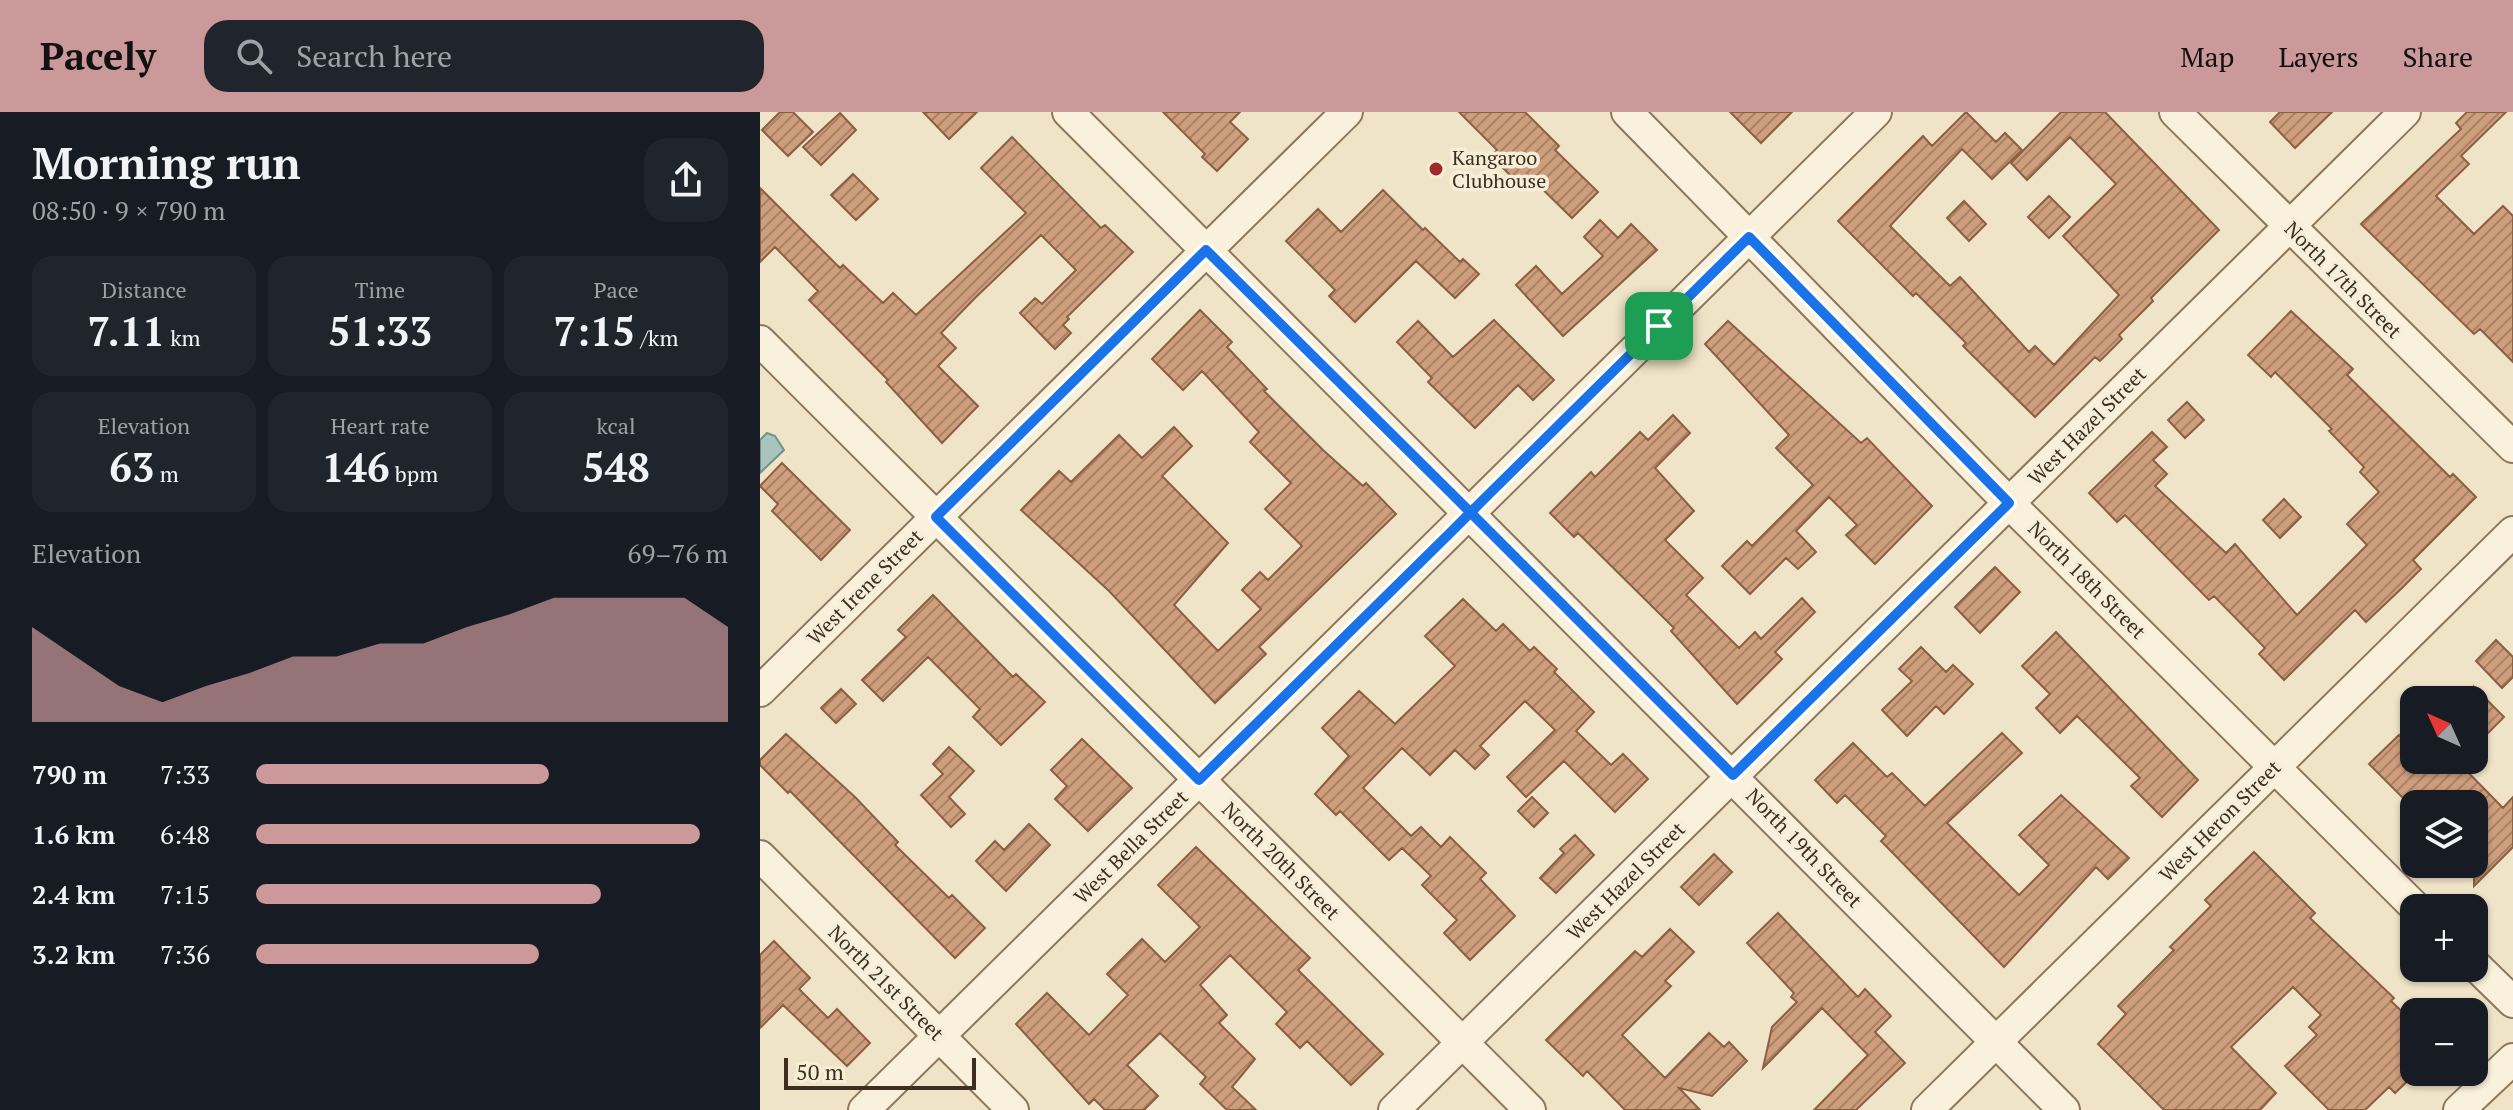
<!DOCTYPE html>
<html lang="en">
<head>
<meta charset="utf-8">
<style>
  body { margin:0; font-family:"PT Serif",serif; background:#20242c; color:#f1f3f6; height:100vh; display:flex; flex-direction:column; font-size:30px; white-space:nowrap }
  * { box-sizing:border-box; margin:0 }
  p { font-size:26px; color:#9ea1a6 }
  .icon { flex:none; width:44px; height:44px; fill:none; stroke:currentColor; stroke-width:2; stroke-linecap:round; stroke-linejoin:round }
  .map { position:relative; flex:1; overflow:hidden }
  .panel { display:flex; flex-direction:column; background:#171b24; width:760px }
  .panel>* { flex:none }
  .needle { width:52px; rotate:315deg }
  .controls { position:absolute; left:1640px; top:574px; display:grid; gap:16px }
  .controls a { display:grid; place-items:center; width:88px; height:88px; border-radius:16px; background:#171b24; box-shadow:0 2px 6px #0004; font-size:40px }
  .scale { position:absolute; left:24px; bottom:20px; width:192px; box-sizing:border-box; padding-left:8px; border:4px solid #3d2e20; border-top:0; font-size:22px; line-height:28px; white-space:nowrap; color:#3d2e20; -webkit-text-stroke:6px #f7eed8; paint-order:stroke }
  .pin { position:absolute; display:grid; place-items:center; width:68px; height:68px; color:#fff; margin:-34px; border-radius:16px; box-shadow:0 4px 12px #0006 }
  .round { display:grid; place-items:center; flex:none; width:84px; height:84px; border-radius:24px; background:#20242c }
  .head { display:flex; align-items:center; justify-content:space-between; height:136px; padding:0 32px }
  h1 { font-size:44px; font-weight:800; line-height:60px }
  .metrics { display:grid; grid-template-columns:repeat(3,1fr); gap:12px; height:136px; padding:8px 32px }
  .metrics div { display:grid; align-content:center; border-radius:20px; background:#20242c; text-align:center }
  .metrics b { font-size:40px; font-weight:800 }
  .metrics small { font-size:22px; font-weight:400 }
  .metrics p { font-size:22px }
  .chart { height:224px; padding:16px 32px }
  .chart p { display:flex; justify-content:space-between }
  .chart svg { width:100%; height:144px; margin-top:8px; fill:#cc999b; opacity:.7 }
  ul { padding:0 32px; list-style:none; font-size:26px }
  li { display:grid; grid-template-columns:128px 96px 1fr; align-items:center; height:60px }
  li i { height:20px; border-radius:10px; background:#cc999b }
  header { display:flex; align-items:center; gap:48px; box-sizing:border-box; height:112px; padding:0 40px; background:#cc999b; color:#111 }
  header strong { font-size:38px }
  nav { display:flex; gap:44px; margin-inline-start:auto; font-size:28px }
  .search { width:560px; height:72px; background:#20242c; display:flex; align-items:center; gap:20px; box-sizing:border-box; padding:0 28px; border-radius:24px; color:#9ea1a6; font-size:30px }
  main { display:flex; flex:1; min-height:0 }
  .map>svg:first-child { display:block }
</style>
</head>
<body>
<header>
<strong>Pacely</strong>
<div class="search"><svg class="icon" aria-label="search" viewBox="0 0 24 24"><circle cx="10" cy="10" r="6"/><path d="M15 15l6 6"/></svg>Search here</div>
<nav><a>Map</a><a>Layers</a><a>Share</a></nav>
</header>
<main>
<section class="panel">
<div class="head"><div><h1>Morning run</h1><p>08:50 · 9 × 790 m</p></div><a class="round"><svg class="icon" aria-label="share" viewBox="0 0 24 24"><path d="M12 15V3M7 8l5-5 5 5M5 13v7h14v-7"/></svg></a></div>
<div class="metrics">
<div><p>Distance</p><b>7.11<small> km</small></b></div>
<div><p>Time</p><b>51:33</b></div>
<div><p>Pace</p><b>7:15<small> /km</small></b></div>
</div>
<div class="metrics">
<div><p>Elevation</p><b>63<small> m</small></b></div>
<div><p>Heart rate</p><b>146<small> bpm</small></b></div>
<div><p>kcal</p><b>548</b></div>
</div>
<div class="chart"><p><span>Elevation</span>69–76 m</p>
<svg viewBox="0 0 160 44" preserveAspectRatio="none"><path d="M0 44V15L10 24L20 33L30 38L40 33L50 29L60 24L70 24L80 20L90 20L100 15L110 11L120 6L130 6L140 6L150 6L160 15V44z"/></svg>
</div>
<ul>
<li><b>790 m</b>7:33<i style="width:62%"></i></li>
<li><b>1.6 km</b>6:48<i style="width:94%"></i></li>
<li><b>2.4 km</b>7:15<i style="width:73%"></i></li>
<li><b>3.2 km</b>7:36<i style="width:60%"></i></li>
</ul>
</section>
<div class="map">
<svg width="1753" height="998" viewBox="0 0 1753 998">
  <defs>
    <pattern id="building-hatch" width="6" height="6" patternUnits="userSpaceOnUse" patternTransform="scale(2)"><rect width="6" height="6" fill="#cf9f7d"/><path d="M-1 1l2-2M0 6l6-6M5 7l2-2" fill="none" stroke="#a98266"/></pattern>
  </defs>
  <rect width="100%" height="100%" fill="#f0e4c8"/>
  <path fill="#a9c4bc" stroke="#6f938a" stroke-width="2" d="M 7,321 L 15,324 L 24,338 L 0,361 L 0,328 Z"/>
  <path fill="url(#building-hatch)" stroke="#8d5f41" stroke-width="2" d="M 20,0 L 33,0 L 53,20 L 28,44 L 2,18 Z
    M 163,0 L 217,0 L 189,27 Z
    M 403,0 L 480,0 L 470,10 L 488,27 L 457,59 L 442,45 L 445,42 Z
    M 699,0 L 765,0 L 799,34 L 795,38 L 838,80 L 812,106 L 769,64 L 760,73 L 731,44 L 737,38 Z
    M 970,0 L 1032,0 L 1001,31 Z
    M 1206,0 L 1236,30 L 1245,21 L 1262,38 L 1232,67 L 1202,37 L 1130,114 L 1190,174 L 1200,165 L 1269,240 L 1275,234 L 1294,253 L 1359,183 L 1303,124 L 1356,72 L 1310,25 L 1267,68 L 1251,51 L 1301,0 L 1345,0 L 1459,118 L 1391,186 L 1393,189 L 1359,223 L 1362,227 L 1340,249 L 1335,245 L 1275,305 L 1203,234 L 1206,231 L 1156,181 L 1153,184 L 1078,109 L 1163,24 L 1172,34 Z
    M 1520,0 L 1572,0 L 1535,36 L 1510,10 Z
    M 1707,0 L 1746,0 L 1701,44 L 1709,52 L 1676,84 L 1714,122 L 1743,94 L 1753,104 L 1753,250 L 1720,217 L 1714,222 L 1601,112 L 1701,17 L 1696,11 Z
    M 80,1 L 96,18 L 61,53 L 43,35 Z
    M 252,25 L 341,116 L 345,113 L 373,140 L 307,205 L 309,207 L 303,213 L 311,221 L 295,237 L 260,201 L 275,186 L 282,192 L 316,158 L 281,123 L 215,186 L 181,221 L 196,236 L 178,254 L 218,294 L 182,331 L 126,270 L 128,268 L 49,188 L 58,179 L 15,135 L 0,150 L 0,76 L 80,156 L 83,153 L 123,191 L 133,181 L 156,203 L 266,101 L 221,56 Z
    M 93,62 L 118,87 L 96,108 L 71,83 Z
    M 623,78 L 663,118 L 665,116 L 700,150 L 703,147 L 719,162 L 695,186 L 656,149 L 595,210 L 569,184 L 575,178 L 526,129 L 558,97 L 581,120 Z
    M 1289,84 L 1310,105 L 1289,126 L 1268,105 Z
    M 1204,89 L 1226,112 L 1209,129 L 1187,106 Z
    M 840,108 L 858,126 L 871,112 L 897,138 L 803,224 L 756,173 L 776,154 L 802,182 L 843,144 L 824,125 Z
    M 440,198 L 472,230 L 467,235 L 507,277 L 504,279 L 563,338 L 603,374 L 606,371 L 636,402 L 499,535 L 506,542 L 455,591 L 349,479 L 261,398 L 299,359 L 311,370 L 359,323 L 382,346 L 414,315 L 432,334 L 402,364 L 468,431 L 414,493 L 458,539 L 501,497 L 482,478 L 500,460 L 508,468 L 542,434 L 505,397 L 531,371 L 490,330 L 499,320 L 442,259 L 423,278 L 392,247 Z
    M 1531,199 L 1593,257 L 1587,263 L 1690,365 L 1693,362 L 1716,385 L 1653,448 L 1661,457 L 1642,476 L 1606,510 L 1595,498 L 1524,568 L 1499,542 L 1505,536 L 1454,484 L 1449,488 L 1365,403 L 1357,410 L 1329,381 L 1392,320 L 1407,335 L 1393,348 L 1407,362 L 1395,374 L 1466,441 L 1475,432 L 1537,503 L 1607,433 L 1587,412 L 1619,380 L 1600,360 L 1604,355 L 1569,319 L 1572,317 L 1515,260 L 1511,265 L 1488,243 Z
    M 734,208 L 794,268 L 773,288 L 758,273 L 715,316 L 668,270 L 672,266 L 637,230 L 658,209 L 693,245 Z
    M 968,209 L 1101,331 L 1107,326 L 1172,394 L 1115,452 L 1086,423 L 1097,413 L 1069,385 L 1036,419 L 1056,440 L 1038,457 L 1026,446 L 990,482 L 962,454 L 987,429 L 992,434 L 1053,373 L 1016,336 L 1029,323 L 945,232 Z
    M 1427,290 L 1444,308 L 1425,326 L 1408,308 Z
    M 913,303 L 930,321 L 895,356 L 934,399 L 905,428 L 943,466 L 926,483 L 979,536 L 995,520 L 1001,527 L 1042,486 L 1055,500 L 1015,540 L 1022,547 L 977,592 L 911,519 L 914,516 L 818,421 L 814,425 L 790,401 L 831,360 L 835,365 L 880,320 L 888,328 Z
    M 22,351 L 90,418 L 61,448 L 12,399 L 18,392 L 0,374 Z
    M 1524,387 L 1541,405 L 1520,426 L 1503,408 Z
    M 1235,455 L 1260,480 L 1220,521 L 1195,495 Z
    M 173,483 L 253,565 L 256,562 L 285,590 L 241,633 L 213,605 L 220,597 L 168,545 L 123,589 L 102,568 L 146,525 L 138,518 Z
    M 703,487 L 736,519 L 743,512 L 770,539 L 774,535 L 797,557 L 794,560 L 834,600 L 816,619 L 851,653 L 863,642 L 888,667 L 855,700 L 804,649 L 766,685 L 747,665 L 795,618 L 765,589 L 720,634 L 729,643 L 715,657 L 695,638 L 670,663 L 642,636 L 603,676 L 651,724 L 661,715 L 681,735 L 690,725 L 726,761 L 720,767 L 755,804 L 710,848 L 684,821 L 697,808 L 662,773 L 671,764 L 642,736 L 629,748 L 580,699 L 576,703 L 555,682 L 589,644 L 562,616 L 599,579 L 635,612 L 695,554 L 665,524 Z
    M 1296,520 L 1438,668 L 1402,705 L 1371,674 L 1380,666 L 1317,604 L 1300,621 L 1276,596 L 1290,582 L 1262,554 Z
    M 1736,528 L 1753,545 L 1753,565 L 1742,576 L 1716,549 Z
    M 1161,535 L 1186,560 L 1193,553 L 1213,572 L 1184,602 L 1176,594 L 1147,624 L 1122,598 L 1152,569 L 1139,557 Z
    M 1714,575 L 1744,605 L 1714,635 Z
    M 81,577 L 96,592 L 76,611 L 61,596 Z
    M 1242,621 L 1262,641 L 1187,711 L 1259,783 L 1289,753 L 1259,723 L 1301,683 L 1369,746 L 1348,767 L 1336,755 L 1244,855 L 1121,729 L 1126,724 L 1085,683 L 1077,691 L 1055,668 L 1093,631 L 1127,665 L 1132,661 L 1165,694 Z
    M 26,622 L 95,685 L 138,730 L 135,733 L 189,786 L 192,783 L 225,816 L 195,846 L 30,679 L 28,681 L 0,653 L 0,648 Z
    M 1639,623 L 1654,638 L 1654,648 L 1696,648 L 1743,696 L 1753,685 L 1753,735 L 1714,774 L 1714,692 L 1649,692 L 1609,652 Z
    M 322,627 L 372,676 L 328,719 L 295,687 L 307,674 L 291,658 Z
    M 189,635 L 214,659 L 189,685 L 205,702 L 191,715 L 161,683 L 183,662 L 173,652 Z
    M 772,685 L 788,701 L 774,715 L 758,699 Z
    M 269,712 L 290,733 L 246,779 L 216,749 L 235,729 L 244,738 Z
    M 815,723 L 834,743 L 796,781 L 780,766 L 804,741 L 800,737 Z
    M 436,735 L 550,846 L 538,858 L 623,942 L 591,973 L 547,929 L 540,936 L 516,912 L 527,900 L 470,843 L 440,873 L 467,903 L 459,911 L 495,947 L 472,975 L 496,998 L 467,998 L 440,972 L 446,965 L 400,921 L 367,953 L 398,984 L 384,998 L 345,998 L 334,987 L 329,992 L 256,912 L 287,881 L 329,923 L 368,883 L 347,862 L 382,827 L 405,850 L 440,815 L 398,773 Z
    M 1494,740 L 1555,801 L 1550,806 L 1634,886 L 1631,889 L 1654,911 L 1654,963 L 1635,981 L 1629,975 L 1605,998 L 1569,998 L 1525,954 L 1557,923 L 1549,915 L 1561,903 L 1533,875 L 1471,935 L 1516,981 L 1500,998 L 1404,998 L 1338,932 L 1366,902 L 1358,894 L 1414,838 L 1410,835 L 1451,794 L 1445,788 Z
    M 954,742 L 972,760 L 939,793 L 921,775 Z
    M 1018,801 L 1098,885 L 1105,877 L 1131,904 L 1115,920 L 1145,951 L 1096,998 L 1054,998 L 1108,943 L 1062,896 L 1003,956 L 1012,915 L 1037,890 L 1031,885 L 1034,881 L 987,831 Z
    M 910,817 L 934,840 L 905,869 L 911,874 L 862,923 L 905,966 L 949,921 L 964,935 L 969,930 L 987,949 L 952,984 L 919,976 L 940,998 L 865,998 L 827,959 L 823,964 L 786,928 L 875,839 L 882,845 Z
    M 14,829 L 50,866 L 39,877 L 68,906 L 77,897 L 110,931 L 87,954 L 23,893 L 0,916 L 0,843 Z"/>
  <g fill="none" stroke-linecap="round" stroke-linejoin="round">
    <defs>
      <path id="street" d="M 308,0 L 1304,998
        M 867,0 L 1249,391 L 1656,796
        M 1415,0 L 1753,335
        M 0,229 L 770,998
        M 0,579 L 587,0
        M 0,744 L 253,998
        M 1714,852 L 1753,890
        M 104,998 L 1116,0
        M 634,998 L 1645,0
        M 1167,998 L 1753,420
        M 1699,998 L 1753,947"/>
    </defs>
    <use href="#street" stroke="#8d765c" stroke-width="34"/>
    <use href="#street" stroke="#faf1dc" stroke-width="30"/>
  </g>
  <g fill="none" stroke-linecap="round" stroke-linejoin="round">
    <defs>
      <path id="route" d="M 899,214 L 729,382 L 688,423 L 439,668 L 176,405 L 446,138 L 690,380 C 784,474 879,569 973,663 L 1249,391 L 989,125 L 899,214"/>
    </defs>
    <use href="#route" stroke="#fff" stroke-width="16"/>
    <use href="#route" stroke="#1a73e8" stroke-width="10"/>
  </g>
  <circle fill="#9e2a2b" stroke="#f7eed8" stroke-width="3" cx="676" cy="57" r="8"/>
  <g text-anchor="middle" stroke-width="7" stroke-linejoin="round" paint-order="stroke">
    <g font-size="20" fill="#3d2e20" stroke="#f7eed8" text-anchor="start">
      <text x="692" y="53">Kangaroo<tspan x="692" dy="23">Clubhouse</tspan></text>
    </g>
    <g font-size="20" fill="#3d2e20" stroke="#f7eed8">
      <text transform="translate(1583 168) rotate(45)" y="7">North 17th Street</text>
      <text transform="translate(1327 314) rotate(-45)" y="7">West Hazel Street</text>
      <text transform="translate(1327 468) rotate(45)" y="7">North 18th Street</text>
      <text transform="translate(105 475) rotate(-45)" y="7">West Irene Street</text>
      <text transform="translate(1460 709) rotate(-45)" y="7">West Heron Street</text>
      <text transform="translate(371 735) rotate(-45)" y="7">West Bella Street</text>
      <text transform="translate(1044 736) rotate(46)" y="7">North 19th Street</text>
      <text transform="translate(521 749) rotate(45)" y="7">North 20th Street</text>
      <text transform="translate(866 769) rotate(-45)" y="7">West Hazel Street</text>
      <text transform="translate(126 871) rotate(45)" y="7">North 21st Street</text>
    </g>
  </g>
</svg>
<div class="controls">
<a><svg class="needle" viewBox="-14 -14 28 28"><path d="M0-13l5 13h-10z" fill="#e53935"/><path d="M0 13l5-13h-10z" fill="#9ea1a6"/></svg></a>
<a><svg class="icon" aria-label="layers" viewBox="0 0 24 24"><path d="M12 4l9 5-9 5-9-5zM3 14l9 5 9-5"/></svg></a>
<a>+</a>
<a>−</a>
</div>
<div class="scale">50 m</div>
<div class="pin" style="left:899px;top:214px;background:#1e9e55"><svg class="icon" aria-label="arrive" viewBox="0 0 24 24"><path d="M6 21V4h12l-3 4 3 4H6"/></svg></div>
</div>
</main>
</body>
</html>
